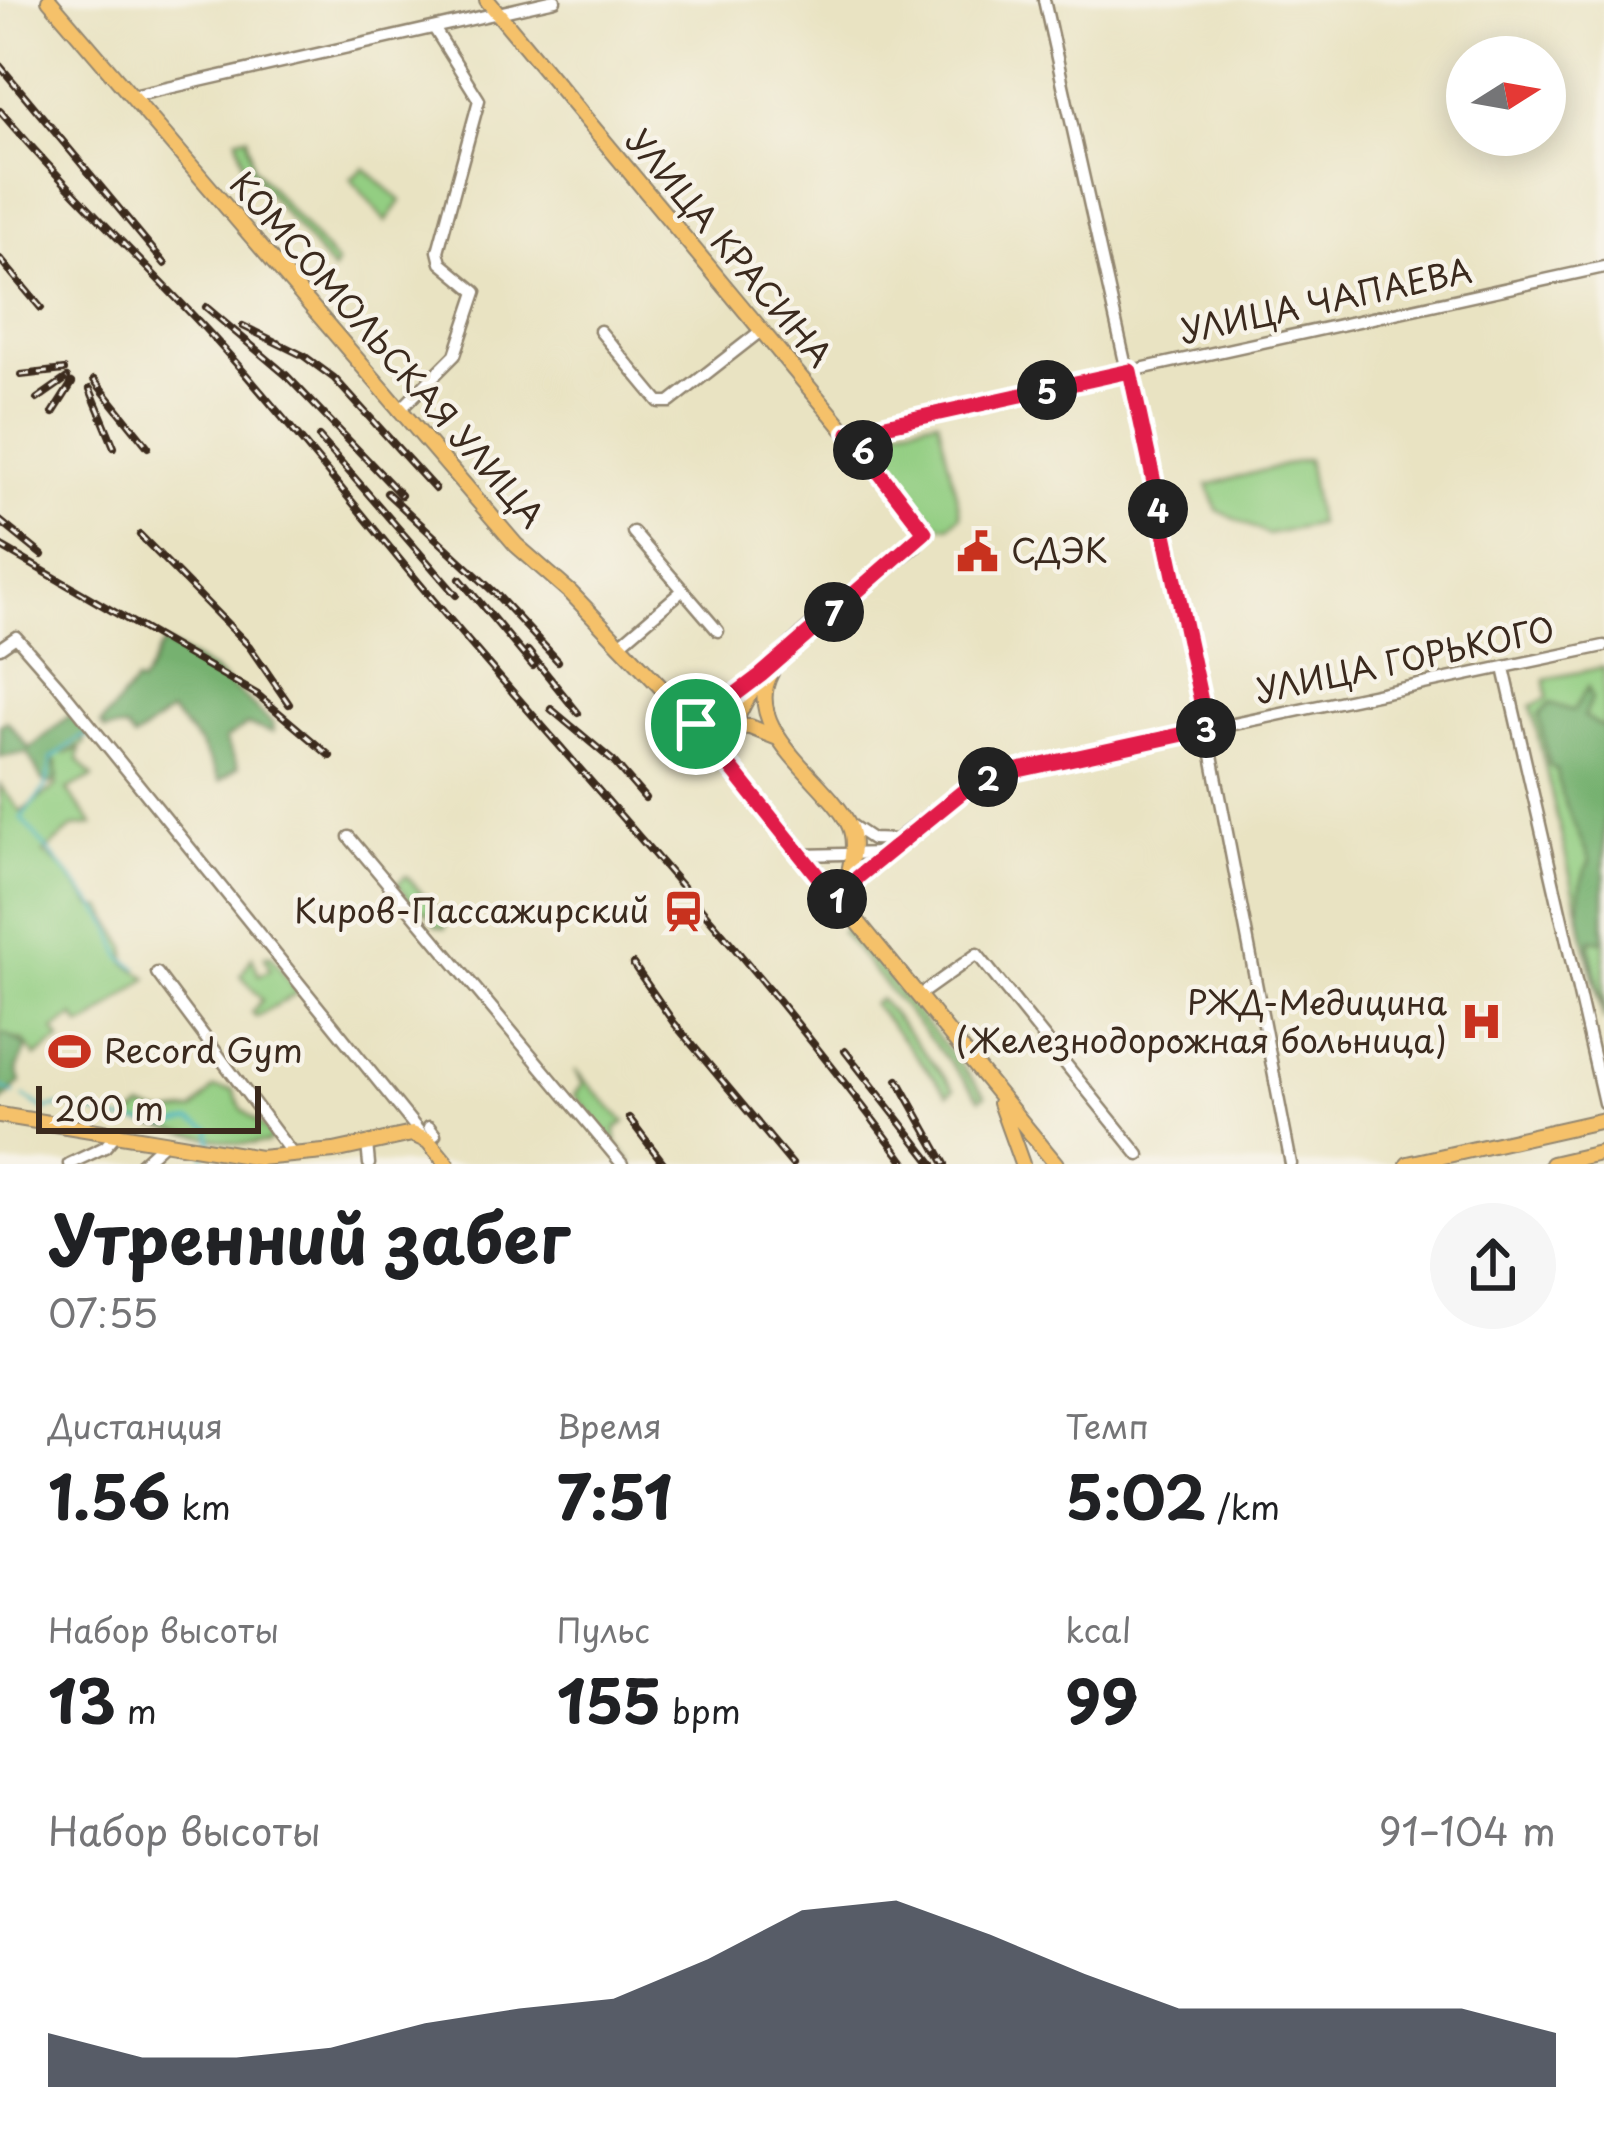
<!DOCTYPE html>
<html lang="ru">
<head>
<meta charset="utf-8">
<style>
  body { margin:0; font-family:"Playpen Sans",sans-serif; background:#f6f6f6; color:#202124; height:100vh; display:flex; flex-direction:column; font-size:45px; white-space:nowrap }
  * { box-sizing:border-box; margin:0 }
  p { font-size:39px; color:#757577 }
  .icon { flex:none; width:66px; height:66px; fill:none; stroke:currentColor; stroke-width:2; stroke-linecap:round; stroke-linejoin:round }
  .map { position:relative; height:1164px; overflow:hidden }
  .sheet { display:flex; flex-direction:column; background:#fff; flex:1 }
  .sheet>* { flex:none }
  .needle { width:78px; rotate:79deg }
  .buttons { position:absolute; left:1446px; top:36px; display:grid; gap:24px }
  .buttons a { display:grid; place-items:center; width:120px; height:120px; border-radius:50%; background:#fff; box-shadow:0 6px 30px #0003; font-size:60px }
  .scale { position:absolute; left:36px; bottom:30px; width:225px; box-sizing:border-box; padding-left:12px; border:6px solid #3b2a1e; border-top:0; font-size:33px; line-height:42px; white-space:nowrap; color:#3b2a1e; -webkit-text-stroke:9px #f7f3e8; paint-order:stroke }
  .pin { position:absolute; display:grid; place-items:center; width:102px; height:102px; color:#fff; margin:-51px; border:6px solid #fff; border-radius:50%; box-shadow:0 3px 12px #0007 }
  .km { position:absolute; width:60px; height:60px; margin:-30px; border-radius:50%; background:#222; color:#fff; font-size:33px; line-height:60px; text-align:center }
  .round { display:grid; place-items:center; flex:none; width:126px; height:126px; border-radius:63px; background:#f6f6f6 }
  .head { display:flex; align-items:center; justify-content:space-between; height:204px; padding:0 48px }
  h1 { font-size:66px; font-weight:700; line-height:90px }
  .stats { display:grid; grid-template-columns:repeat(3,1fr); gap:18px; height:204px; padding:12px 48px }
  .stats div { display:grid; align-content:center }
  .stats b { font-size:60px; font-weight:700 }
  .stats small { font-size:33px; font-weight:400 }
  .stats p { font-size:33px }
  .chart { height:336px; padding:24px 48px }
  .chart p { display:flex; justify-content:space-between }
  .chart svg { width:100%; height:216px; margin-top:12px; fill:#111827; opacity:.7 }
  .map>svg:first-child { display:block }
</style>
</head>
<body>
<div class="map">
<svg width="1604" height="1164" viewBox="0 0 1604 1164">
  <rect width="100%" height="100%" fill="#f7f3e8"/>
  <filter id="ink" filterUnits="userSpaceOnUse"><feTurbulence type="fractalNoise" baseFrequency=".00833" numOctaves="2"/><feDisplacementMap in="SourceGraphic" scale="24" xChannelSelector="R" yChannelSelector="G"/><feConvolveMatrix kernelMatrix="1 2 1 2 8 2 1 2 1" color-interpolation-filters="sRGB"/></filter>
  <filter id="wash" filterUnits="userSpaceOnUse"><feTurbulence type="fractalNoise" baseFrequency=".004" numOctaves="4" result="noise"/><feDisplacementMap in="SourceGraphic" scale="48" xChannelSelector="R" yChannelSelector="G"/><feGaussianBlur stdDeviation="2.7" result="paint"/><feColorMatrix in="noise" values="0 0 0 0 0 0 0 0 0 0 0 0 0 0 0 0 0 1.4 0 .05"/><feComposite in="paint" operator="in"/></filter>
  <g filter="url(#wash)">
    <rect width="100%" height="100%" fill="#e9e3c2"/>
    <path fill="#93ce82" stroke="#677c50" stroke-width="3" d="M 247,136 L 253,167 L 337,264 L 333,271 L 243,163 L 237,138 Z
      M 364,168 L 401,201 L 386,222 L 351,179 Z
      M 938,419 L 961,515 L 949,526 L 932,524 L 870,450 L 871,439 L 879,431 Z
      M 1307,459 L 1318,524 L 1268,535 L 1217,510 L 1208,485 Z
      M 1604,667 L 1604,1021 L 1531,706 L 1547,698 L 1545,679 Z
      M 85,733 L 84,744 L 64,754 L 80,749 L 78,760 L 93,777 L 67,790 L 93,825 L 73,827 L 44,853 L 64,869 L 93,907 L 103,908 L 126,947 L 126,963 L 148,978 L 91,1022 L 81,1026 L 74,1016 L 54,1030 L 60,1040 L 36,1057 L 24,1041 L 0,1035 L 0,785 L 21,812 L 57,786 L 57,766 L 47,784 L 37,762 Z
      M 406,876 L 447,921 L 445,928 L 436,926 L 426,911 L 421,913 L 397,884 Z
      M 846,927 L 985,1095 L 980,1099 L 841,932 Z
      M 271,955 L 297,993 L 256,1017 L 252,1012 L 262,1000 L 241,975 L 252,957 L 259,975 L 270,970 L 265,956 Z
      M 880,999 L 954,1089 L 948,1094 L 873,1004 Z
      M 575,1070 L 625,1122 L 616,1129 L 617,1144 L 633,1164 L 575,1095 L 583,1084 Z
      M 214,1088 L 233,1090 L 242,1109 L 274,1137 L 266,1143 L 238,1144 L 128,1120 L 142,1108 L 164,1114 L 194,1110 Z"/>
    <path fill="#76b170" stroke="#586e47" stroke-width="3" d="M 165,643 L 215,672 L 273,724 L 273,732 L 247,725 L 225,739 L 238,767 L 220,781 L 200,744 L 170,712 L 134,739 L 126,729 L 105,730 L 101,724 L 136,682 L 140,685 C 152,672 155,650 165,643 Z
      M 1588,687 L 1592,698 L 1584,717 L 1604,728 L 1604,941 L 1591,939 L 1590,947 L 1604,1014 C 1594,971 1564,901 1590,861 L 1561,794 L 1557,770 L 1549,766 L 1539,715 L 1550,703 L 1573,711 Z
      M 70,715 L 88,734 L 53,757 L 58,777 L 52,784 L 42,781 L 28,753 L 0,757 L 0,725 L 7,721 L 30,749 Z
      M 6,1034 L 27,1047 L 17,1070 L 21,1082 L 0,1104 L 0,1035 Z"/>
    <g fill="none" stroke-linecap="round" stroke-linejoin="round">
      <path stroke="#46b5bf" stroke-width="3" d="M 92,736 L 81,737 L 51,759 L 46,787 L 21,818 L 109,923 L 122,958 L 138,968
        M 0,1086 L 14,1094
        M 24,1097 L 44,1109 L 67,1105 L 117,1120 L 169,1125 L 191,1120 L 210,1129 L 211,1145
        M 203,1164 L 205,1152"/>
    </g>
  </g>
  <g filter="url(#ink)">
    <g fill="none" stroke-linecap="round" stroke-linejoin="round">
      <defs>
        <path id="minor" d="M 1044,0 L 1207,729 L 1291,1164
          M 133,96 L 555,0
          M 600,331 L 659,402 L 670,402 L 762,330
          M 399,411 L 455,355 L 476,292 L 441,263 L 438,251 L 479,100 L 434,28
          M 849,433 L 1604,267
          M 633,532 L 718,631
          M 619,645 L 683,590
          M 0,648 L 16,637 L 58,685 L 425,1139
          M 1504,668 L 1604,1103
          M 851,825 L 872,839 L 899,840
          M 349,837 L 622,1164
          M 802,855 L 883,853
          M 848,892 C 867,856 958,789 997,774 L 1604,646
          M 157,973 L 293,1155
          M 918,996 L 977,954 L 1139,1155
          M 429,1127 L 435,1135
          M 367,1144 L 369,1164
          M 69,1164 L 105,1147 L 118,1132
          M 141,1164 L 165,1142"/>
        <path id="major" d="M 49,0 L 516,545 L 571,593 L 696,724 L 1056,1164
          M 487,0 L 924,526 L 915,545 C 856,594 718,678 730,765
          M 771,673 C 740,730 828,781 849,825 C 861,851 841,881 847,909
          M 703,723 L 748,686
          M 696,724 L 750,727 L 778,738
          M 1000,1103 L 1022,1164
          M 0,1115 L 260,1158 L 334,1151 L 412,1134 L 428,1141 L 447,1164
          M 1408,1164 L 1604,1120
          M 1552,1164 L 1604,1152"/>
      </defs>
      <use href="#minor" stroke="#928670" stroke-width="15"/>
      <use href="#major" stroke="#928670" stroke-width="18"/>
      <use href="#minor" stroke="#fff" stroke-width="10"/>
      <use href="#major" stroke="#f5c16b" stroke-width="14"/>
      <defs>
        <path id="rail" d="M 0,66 L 165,264
          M 0,111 C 67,190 142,260 212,336 C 297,430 374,532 457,628 C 610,806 767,975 906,1164
          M 0,259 L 41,308
          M 206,307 L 286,375 L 401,495
          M 243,326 L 304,356 L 334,378 L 435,489
          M 21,375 L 64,370
          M 94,380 L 148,447
          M 90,389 L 114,447
          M 37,399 L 67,378
          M 53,413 L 72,383
          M 319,437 L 456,595
          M 387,493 L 495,593 L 558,661
          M 0,521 L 42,555
          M 140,535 L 249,646 L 289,704
          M 0,546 L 258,695 L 330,756
          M 460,579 L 533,666
          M 528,651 L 578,713
          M 551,709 L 613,761 L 645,798
          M 633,964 L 674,1023 L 792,1164
          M 845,1051 L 933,1164
          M 898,1080 L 945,1164
          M 629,1118 L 664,1164"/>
      </defs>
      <use href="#rail" stroke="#3b2a1e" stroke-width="8"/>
      <use href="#rail" stroke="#f7f3e8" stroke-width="3" stroke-dasharray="9" stroke-linecap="butt"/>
    </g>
  </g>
  <g fill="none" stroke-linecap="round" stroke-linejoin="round" filter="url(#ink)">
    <defs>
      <path id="route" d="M 1130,371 L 1207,729 L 991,776 L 966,789 L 858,877 L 847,894 L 848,914 L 696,724 L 761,675 L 925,532 L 849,433 Z"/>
    </defs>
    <use href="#route" stroke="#fff" stroke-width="24"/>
    <use href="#route" stroke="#e11d48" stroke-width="15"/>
  </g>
  <defs>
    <symbol id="civic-bare" viewBox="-9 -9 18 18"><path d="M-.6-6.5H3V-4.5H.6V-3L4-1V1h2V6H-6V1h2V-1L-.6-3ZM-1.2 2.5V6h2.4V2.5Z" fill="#c8321e" stroke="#f7f3e8" stroke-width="2.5" paint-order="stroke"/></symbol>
    <symbol id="station-bare" viewBox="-9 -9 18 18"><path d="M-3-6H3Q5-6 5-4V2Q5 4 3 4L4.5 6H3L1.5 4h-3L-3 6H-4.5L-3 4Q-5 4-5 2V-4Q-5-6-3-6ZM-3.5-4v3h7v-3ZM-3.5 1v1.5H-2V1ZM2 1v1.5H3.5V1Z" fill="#c8321e" stroke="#f7f3e8" stroke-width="2.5" paint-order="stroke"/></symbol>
    <symbol id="hospital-bare" viewBox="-9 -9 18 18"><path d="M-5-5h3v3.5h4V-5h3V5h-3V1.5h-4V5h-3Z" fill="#c8321e" stroke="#f7f3e8" stroke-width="2.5" paint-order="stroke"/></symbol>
    <symbol id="stadium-bare" viewBox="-9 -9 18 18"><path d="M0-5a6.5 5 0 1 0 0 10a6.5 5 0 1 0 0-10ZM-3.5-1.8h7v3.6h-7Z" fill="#c8321e" stroke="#f7f3e8" stroke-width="2.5" paint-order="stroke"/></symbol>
  </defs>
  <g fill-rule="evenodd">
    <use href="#civic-bare" x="948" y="522" width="59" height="59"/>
    <use href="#station-bare" x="654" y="882" width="59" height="59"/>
    <use href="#hospital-bare" x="1452" y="992" width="59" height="59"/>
    <use href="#stadium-bare" x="40" y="1022" width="59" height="59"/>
  </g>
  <g text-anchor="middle" stroke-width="9" stroke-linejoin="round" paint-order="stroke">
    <g font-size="33" fill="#3b2a1e" stroke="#f7f3e8">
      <text transform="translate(729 248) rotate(50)" y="12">УЛИЦА КРАСИНА</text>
      <text transform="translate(1326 301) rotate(-12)" y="12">УЛИЦА ЧАПАЕВА</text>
      <text transform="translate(387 350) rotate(49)" y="12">КОМСОМОЛЬСКАЯ УЛИЦА</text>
      <text transform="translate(1405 660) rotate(-12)" y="12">УЛИЦА ГОРЬКОГО</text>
    </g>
    <g font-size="33" fill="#3b2a1e" stroke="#f7f3e8" text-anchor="start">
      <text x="1011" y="563">СДЭК</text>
      <text x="649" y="923" text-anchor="end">Киров-Пассажирский</text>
      <text x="1447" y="1015" text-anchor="end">РЖД-Медицина<tspan x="1447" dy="38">(Железнодорожная больница)</tspan></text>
      <text x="104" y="1063">Record Gym</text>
    </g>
  </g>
</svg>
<div class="buttons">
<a><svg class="needle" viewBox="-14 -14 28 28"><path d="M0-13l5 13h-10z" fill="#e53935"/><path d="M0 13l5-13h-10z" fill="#757577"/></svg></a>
</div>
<div class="scale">200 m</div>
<div class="pin" style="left:696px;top:724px;background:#1e9e55"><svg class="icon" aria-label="arrive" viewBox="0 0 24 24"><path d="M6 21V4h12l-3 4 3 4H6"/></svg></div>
<b class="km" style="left:837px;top:899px">1</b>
<b class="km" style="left:988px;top:777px">2</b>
<b class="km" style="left:1206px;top:728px">3</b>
<b class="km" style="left:1158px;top:509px">4</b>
<b class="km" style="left:1047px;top:390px">5</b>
<b class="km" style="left:863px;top:450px">6</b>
<b class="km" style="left:834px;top:612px">7</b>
</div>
<section class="sheet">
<div class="head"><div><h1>Утренний забег</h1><p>07:55</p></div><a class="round"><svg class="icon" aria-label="share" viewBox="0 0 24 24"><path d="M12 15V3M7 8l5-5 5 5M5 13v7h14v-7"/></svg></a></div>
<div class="stats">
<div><p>Дистанция</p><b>1.56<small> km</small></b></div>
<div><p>Время</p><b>7:51</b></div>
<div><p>Темп</p><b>5:02<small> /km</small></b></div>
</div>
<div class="stats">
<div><p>Набор высоты</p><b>13<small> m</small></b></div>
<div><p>Пульс</p><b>155<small> bpm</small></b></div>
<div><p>kcal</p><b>99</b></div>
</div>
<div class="chart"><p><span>Набор высоты</span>91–104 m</p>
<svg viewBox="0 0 160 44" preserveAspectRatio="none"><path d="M0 44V33L10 38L20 38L30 36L40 31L50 28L60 26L70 18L80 8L90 6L100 13L110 21L120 28L130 28L140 28L150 28L160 33V44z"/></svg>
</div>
</section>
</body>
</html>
